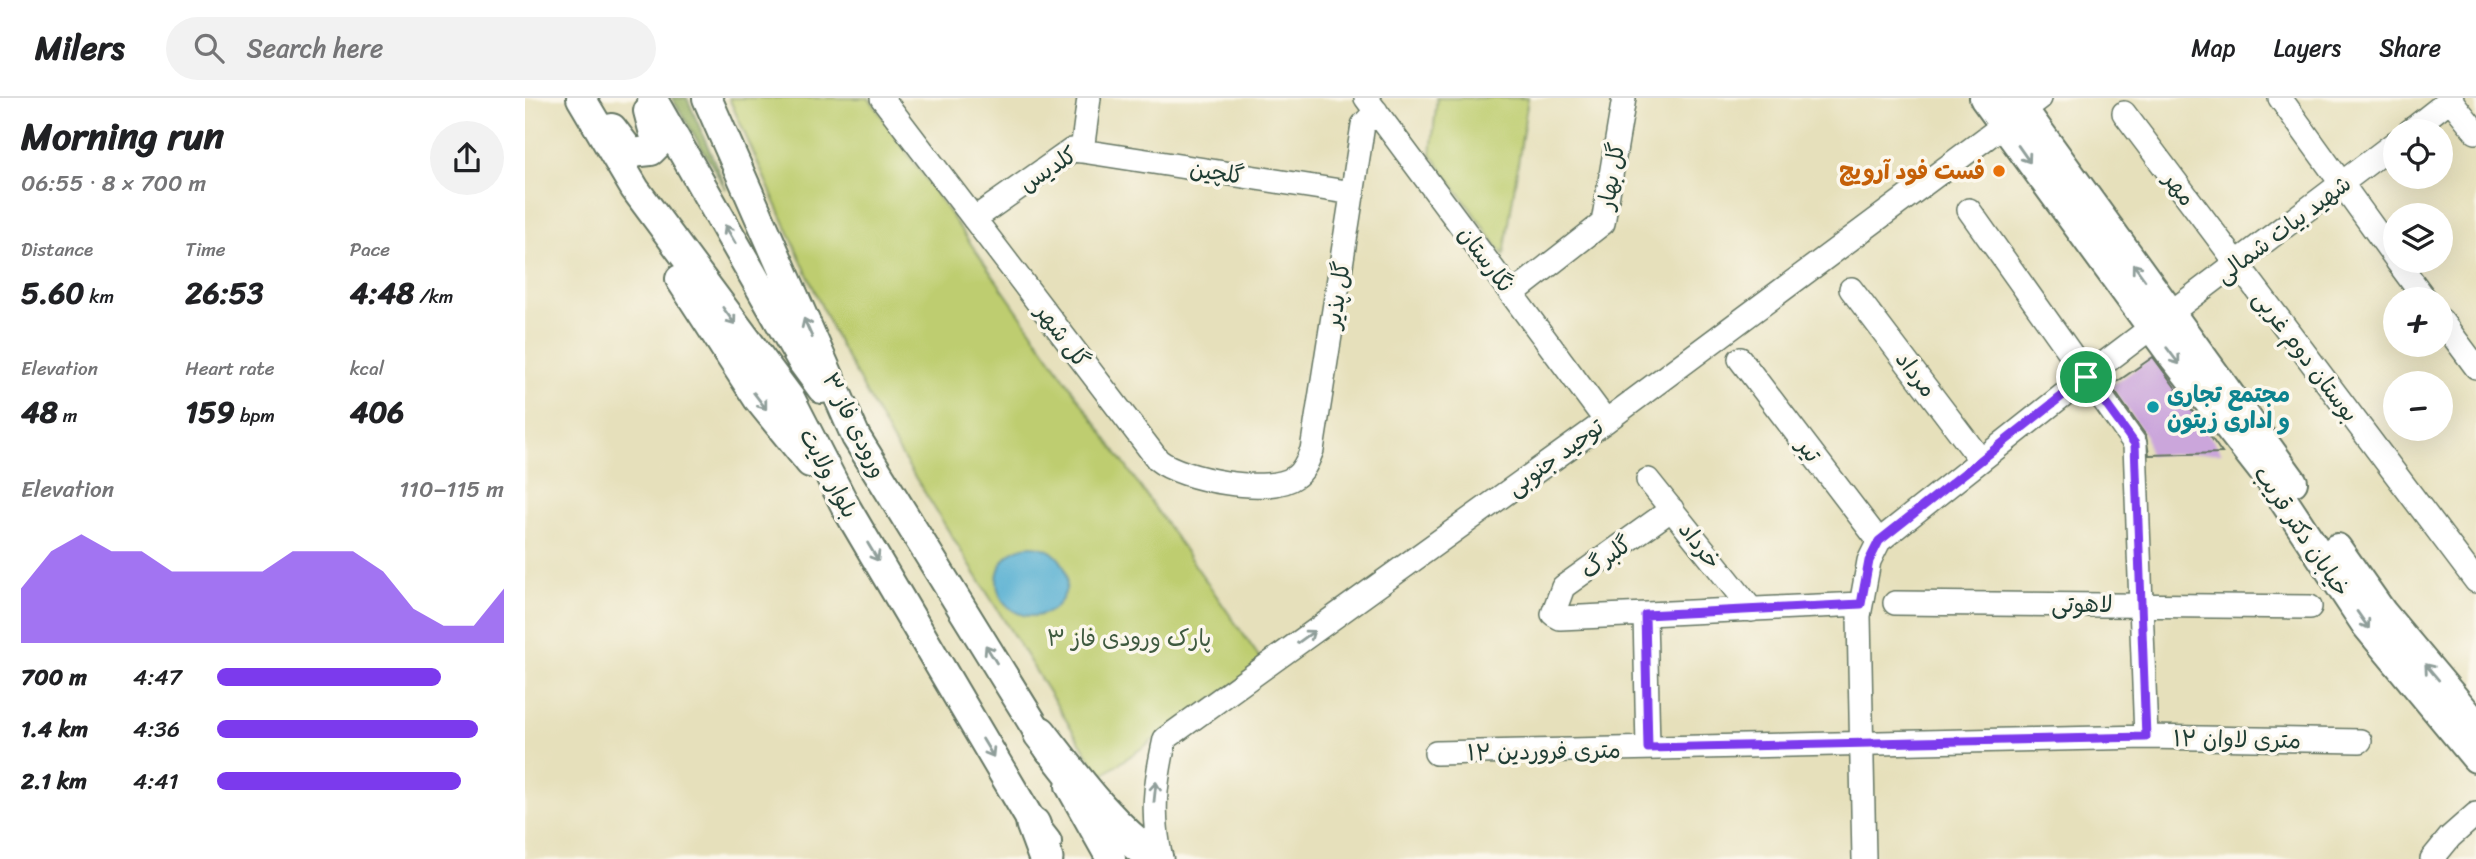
<!DOCTYPE html>
<html lang="en">
<head>
<meta charset="utf-8">
<style>
  body { margin:0; font-family:Sriracha,"Playpen Sans Arabic",sans-serif; background:#f2f2f2; color:#202124; height:100vh; display:flex; flex-direction:column; font-size:26px; white-space:nowrap }
  * { box-sizing:border-box; margin:0 }
  p { font-size:23px; color:#757577 }
  .icon { flex:none; width:38px; height:38px; fill:none; stroke:currentColor; stroke-width:2; stroke-linecap:round; stroke-linejoin:round }
  .map { position:relative; flex:1; overflow:hidden }
  .details { display:flex; flex-direction:column; background:#fff; width:525px }
  .details>* { flex:none }
  .tools { position:absolute; left:1858px; top:21px; display:grid; gap:14px }
  .tools a { display:grid; place-items:center; width:70px; height:70px; border-radius:50%; background:#fff; box-shadow:0 7px 28px #0002; font-size:35px }
  .pin { position:absolute; display:grid; place-items:center; width:60px; height:60px; color:#fff; margin:-30px; border:4px solid #fff; border-radius:50%; box-shadow:0 2px 7px #0007 }
  .round { display:grid; place-items:center; flex:none; width:74px; height:74px; border-radius:37px; background:#f2f2f2 }
  .overview { display:flex; align-items:center; justify-content:space-between; height:119px; padding:0 21px }
  h1 { font-size:38px; font-weight:700; line-height:52px }
  .figures { display:grid; grid-template-columns:repeat(3,1fr); gap:10px; height:119px; padding:7px 21px }
  .figures div { display:grid; align-content:center }
  .figures b { font-size:30px; font-weight:700 }
  .figures small { font-size:19px; font-weight:400 }
  .figures p { font-size:19px }
  .chart { height:196px; padding:14px 21px }
  .chart p { display:flex; justify-content:space-between }
  .chart svg { width:100%; height:126px; margin-top:7px; fill:#7c3aed; opacity:.7 }
  ul { padding:0 21px; list-style:none; font-size:23px }
  li { display:grid; grid-template-columns:112px 84px 1fr; align-items:center; height:52px }
  li i { height:18px; border-radius:9px; background:#7c3aed }
  header { display:flex; align-items:center; gap:42px; box-sizing:border-box; height:98px; padding:0 35px; background:#fff; border-bottom:2px solid #e0e0e0 }
  header strong { font-size:33px }
  nav { display:flex; gap:38px; margin-inline-start:auto; font-size:24px }
  .search { width:490px; height:63px; background:#f2f2f2; display:flex; align-items:center; gap:18px; box-sizing:border-box; padding:0 24px; border-radius:38px; color:#757577; font-size:26px }
  main { display:flex; flex:1; min-height:0 }
  .map>svg:first-child { display:block }
</style>
</head>
<body>
<header>
<strong>Milers</strong>
<div class="search"><svg class="icon" aria-label="search" viewBox="0 0 24 24"><circle cx="10" cy="10" r="6"/><path d="M15 15l6 6"/></svg>Search here</div>
<nav><a>Map</a><a>Layers</a><a>Share</a></nav>
</header>
<main>
<section class="details">
<div class="overview"><div><h1>Morning run</h1><p>06:55 · 8 × 700 m</p></div><a class="round"><svg class="icon" aria-label="share" viewBox="0 0 24 24"><path d="M12 15V3M7 8l5-5 5 5M5 13v7h14v-7"/></svg></a></div>
<div class="figures">
<div><p>Distance</p><b>5.60<small> km</small></b></div>
<div><p>Time</p><b>26:53</b></div>
<div><p>Pace</p><b>4:48<small> /km</small></b></div>
</div>
<div class="figures">
<div><p>Elevation</p><b>48<small> m</small></b></div>
<div><p>Heart rate</p><b>159<small> bpm</small></b></div>
<div><p>kcal</p><b>406</b></div>
</div>
<div class="chart"><p><span>Elevation</span>110–115 m</p>
<svg viewBox="0 0 160 44" preserveAspectRatio="none"><path d="M0 44V25L10 12L20 6L30 12L40 12L50 19L60 19L70 19L80 19L90 12L100 12L110 12L120 19L130 32L140 38L150 38L160 25V44z"/></svg>
</div>
<ul>
<li><b>700 m</b>4:47<i style="width:78%"></i></li>
<li><b>1.4 km</b>4:36<i style="width:91%"></i></li>
<li><b>2.1 km</b>4:41<i style="width:85%"></i></li>
</ul>
</section>
<div class="map">
<svg width="1951" height="761" viewBox="0 0 1951 761">
  <rect width="100%" height="100%" fill="#fbf7ec"/>
  <filter id="ink" filterUnits="userSpaceOnUse"><feTurbulence type="fractalNoise" baseFrequency=".0143" numOctaves="2"/><feDisplacementMap in="SourceGraphic" scale="14" xChannelSelector="R" yChannelSelector="G"/><feConvolveMatrix kernelMatrix="1 2 1 2 8 2 1 2 1" color-interpolation-filters="sRGB"/></filter>
  <filter id="wash" filterUnits="userSpaceOnUse"><feTurbulence type="fractalNoise" baseFrequency=".00686" numOctaves="4" result="noise"/><feDisplacementMap in="SourceGraphic" scale="28" xChannelSelector="R" yChannelSelector="G"/><feGaussianBlur stdDeviation="1.57" result="paint"/><feColorMatrix in="noise" values="0 0 0 0 0 0 0 0 0 0 0 0 0 0 0 0 0 1.4 0 .05"/><feComposite in="paint" operator="in"/></filter>
  <g filter="url(#wash)">
    <rect width="100%" height="100%" fill="#e6e0bb"/>
    <path fill="#becd6f" stroke="#6e8552" stroke-width="2" d="M 204,0 L 344,0 L 739,566 L 576,678 L 367,342 L 308,234 Z
      M 912,0 L 1003,0 L 979,158 L 906,56 Z"/>
    <path fill="#96b062" stroke="#5a764b" stroke-width="2" d="M 147,0 L 162,0 L 201,91 Z"/>
    <path fill="#54afd2" stroke="#3a7683" stroke-width="2" d="M472 483a35 35 0 1 1 70 0a35 35 0 1 1-70 0Z"/>
    <g id="blocks">
      <path fill="#cba6db" d="M 1628,259 L 1642,278 L 1697,355 L 1624,357 L 1621,338 L 1586,288 Z"/>
    </g>
  </g>
  <g filter="url(#ink)">
    <use href="#blocks" fill-opacity="0" stroke="#657663" stroke-width="2"/>
    <g fill="none" stroke-linecap="round" stroke-linejoin="round">
      <defs>
        <path id="minor" d="M 357,0 L 633,362 C 656,381 745,398 770,379 C 779,373 783,362 787,352 L 838,27 L 851,13
          M 841,0 L 1081,323
          M 1755,0 L 1871,161
          M 1924,0 L 1951,34
          M 1599,15 L 1951,483
          M 1885,33 L 1927,0
          M 557,53 L 828,95
          M 1444,112 L 1610,346 L 1621,639
          M 449,121 L 547,52 L 557,53 L 564,0
          M 1872,163 L 1900,201
          M 1326,191 L 1455,361
          M 987,196 L 1078,125 L 1099,0
          M 1916,222 L 1951,269
          M 1215,261 L 1354,443
          M 1123,382 L 1227,512
          M 1147,411 L 1038,489 L 1028,516 L 1035,520 L 1336,506
          M 1370,505 L 1785,509
          M 1120,517 L 1123,650
          M 911,655 L 1621,639 L 1835,643
          M 636,761 C 626,715 630,686 640,641 L 1081,323 L 1515,0
          M 1339,761 L 1334,518 L 1344,463 L 1354,443 L 1561,279 L 1871,44
          M 1907,761 L 1925,739 L 1951,716"/>
        <path id="major" d="M 56,0 L 110,91 L 265,300 L 322,411 L 508,726 L 522,744
          M 127,0 L 278,265 L 297,291
          M 182,0 L 331,339 L 525,653
          M 1459,0 L 1643,252 L 1745,382 L 1841,527 L 1951,660
          M 1490,0 L 1768,384
          M 87,30 L 106,55 L 126,53 L 132,47 L 123,13
          M 155,181 L 233,301 L 285,365
          M 1812,450 L 1857,514 L 1951,626
          M 545,688 L 586,761"/>
        <path id="highway" d="M 515,635 C 550,680 584,728 631,761
          M 508,726 L 521,761"/>
      </defs>
      <use href="#minor" stroke="#657663" stroke-width="26"/>
      <use href="#major" stroke="#657663" stroke-width="32"/>
      <use href="#highway" stroke="#657663" stroke-width="37"/>
      <use href="#minor" stroke="#fff" stroke-width="23"/>
      <use href="#major" stroke="#fff" stroke-width="28"/>
      <use href="#highway" stroke="#fff" stroke-width="33"/>
    </g>
    <defs><path id="oneway-shaft" d="M-6 0H5M1.5-3L5.5 0L1.5 3" fill="none" stroke-width="1.6" stroke-linecap="round" stroke-linejoin="round" transform="scale(1.75)"/></defs>
    <g stroke="#8f9e9a">
      <use href="#oneway-shaft" transform="translate(1499 56) rotate(55)"/>
      <use href="#oneway-shaft" transform="translate(205 136) rotate(-120)"/>
      <use href="#oneway-shaft" transform="translate(1614 174) rotate(-126)"/>
      <use href="#oneway-shaft" transform="translate(204 218) rotate(54)"/>
      <use href="#oneway-shaft" transform="translate(283 230) rotate(-114)"/>
      <use href="#oneway-shaft" transform="translate(1648 258) rotate(53)"/>
      <use href="#oneway-shaft" transform="translate(235 303) rotate(53)"/>
      <use href="#oneway-shaft" transform="translate(348 454) rotate(59)"/>
      <use href="#oneway-shaft" transform="translate(1838 522) rotate(55)"/>
      <use href="#oneway-shaft" transform="translate(781 539) rotate(-36)"/>
      <use href="#oneway-shaft" transform="translate(466 556) rotate(-122)"/>
      <use href="#oneway-shaft" transform="translate(1907 574) rotate(-130)"/>
      <use href="#oneway-shaft" transform="translate(463 650) rotate(59)"/>
      <use href="#oneway-shaft" transform="translate(630 694) rotate(-84)"/>
    </g>
  </g>
  <g fill="none" stroke-linecap="round" stroke-linejoin="round" filter="url(#ink)">
    <defs>
      <path id="route" d="M 1561,279 L 1610,346 L 1621,639 L 1123,650 L 1120,517 L 1336,506 L 1344,463 L 1354,443 Z"/>
    </defs>
    <use href="#route" stroke="#fff" stroke-width="14"/>
    <use href="#route" stroke="#7c3aed" stroke-width="9"/>
  </g>
  <circle fill="#e8710a" stroke="#fbf7ec" stroke-width="2.5" cx="1474" cy="73" r="7"/>
  <circle fill="#0f9aa8" stroke="#fbf7ec" stroke-width="2.5" cx="1628" cy="309" r="7"/>
  <g text-anchor="middle" stroke-width="7" stroke-linejoin="round" paint-order="stroke">
    <g font-size="23" fill="#1f3d34" stroke="#fbf7ec">
      <text transform="translate(523 71) rotate(-33)" y="8">کلدیس</text>
      <text transform="translate(692 74) rotate(9)" y="8">گلچین</text>
      <text transform="translate(1086 78) rotate(-80)" y="8">گل بهار</text>
      <text transform="translate(1655 91) rotate(53)" y="8">مهر</text>
      <text transform="translate(1758 131) rotate(-37)" y="8">شهید بیات شمالی</text>
      <text transform="translate(961 161) rotate(53)" y="8">نگارستان</text>
      <text transform="translate(812 197) rotate(-81)" y="8">گل پذیر</text>
      <text transform="translate(538 238) rotate(53)" y="8">گل شهر</text>
      <text transform="translate(1781 258) rotate(53)" y="8">بوستان دوم غربی</text>
      <text transform="translate(1391 276) rotate(53)" y="8">مرداد</text>
      <text transform="translate(330 327) rotate(63)" y="8">ورودی فاز ۳</text>
      <text transform="translate(1284 352) rotate(53)" y="8">تیر</text>
      <text transform="translate(1030 359) rotate(-36)" y="8">توحید جنوبی</text>
      <text transform="translate(304 375) rotate(62)" y="8">بلوار ولایت</text>
      <text transform="translate(1777 433) rotate(56)" y="8">خیابان دکتر قریب</text>
      <text transform="translate(1175 447) rotate(52)" y="8">خرداد</text>
      <text transform="translate(1081 459) rotate(-35)" y="8">گلبرگ</text>
      <text x="1557" y="514">لاهوتی</text>
      <text transform="translate(1712 641) rotate(1)" y="8">۱۲ متری لاوان</text>
      <text transform="translate(1019 653) rotate(-1)" y="8">۱۲ متری فروردین</text>
    </g>
    <g font-size="23" font-weight="bold" fill="#c56008" stroke="#fbf7ec" text-anchor="end">
      <text x="1460" y="81">فست فود آرویچ</text>
    </g>
    <g font-size="23" font-weight="bold" fill="#0d838f" stroke="#fbf7ec" text-anchor="start">
      <text x="1642" y="304">مجتمع تجاری<tspan x="1642" dy="26">و اداری زیتون</tspan></text>
    </g>
    <g font-size="23" fill="#3f5a40" stroke="#fbf7ec">
      <text x="604" y="548">پارک ورودی فاز ۳</text>
    </g>
  </g>
</svg>
<div class="tools">
<a><svg class="icon" aria-label="locate" viewBox="0 0 24 24"><circle cx="12" cy="12" r="6"/><path d="M12 2v4M12 18v4M2 12h4M18 12h4"/></svg></a>
<a><svg class="icon" aria-label="layers" viewBox="0 0 24 24"><path d="M12 4l9 5-9 5-9-5zM3 14l9 5 9-5"/></svg></a>
<a>+</a>
<a>−</a>
</div>
<div class="pin" style="left:1561px;top:279px;background:#1e9e55"><svg class="icon" aria-label="arrive" viewBox="0 0 24 24"><path d="M6 21V4h12l-3 4 3 4H6"/></svg></div>
</div>
</main>
</body>
</html>
